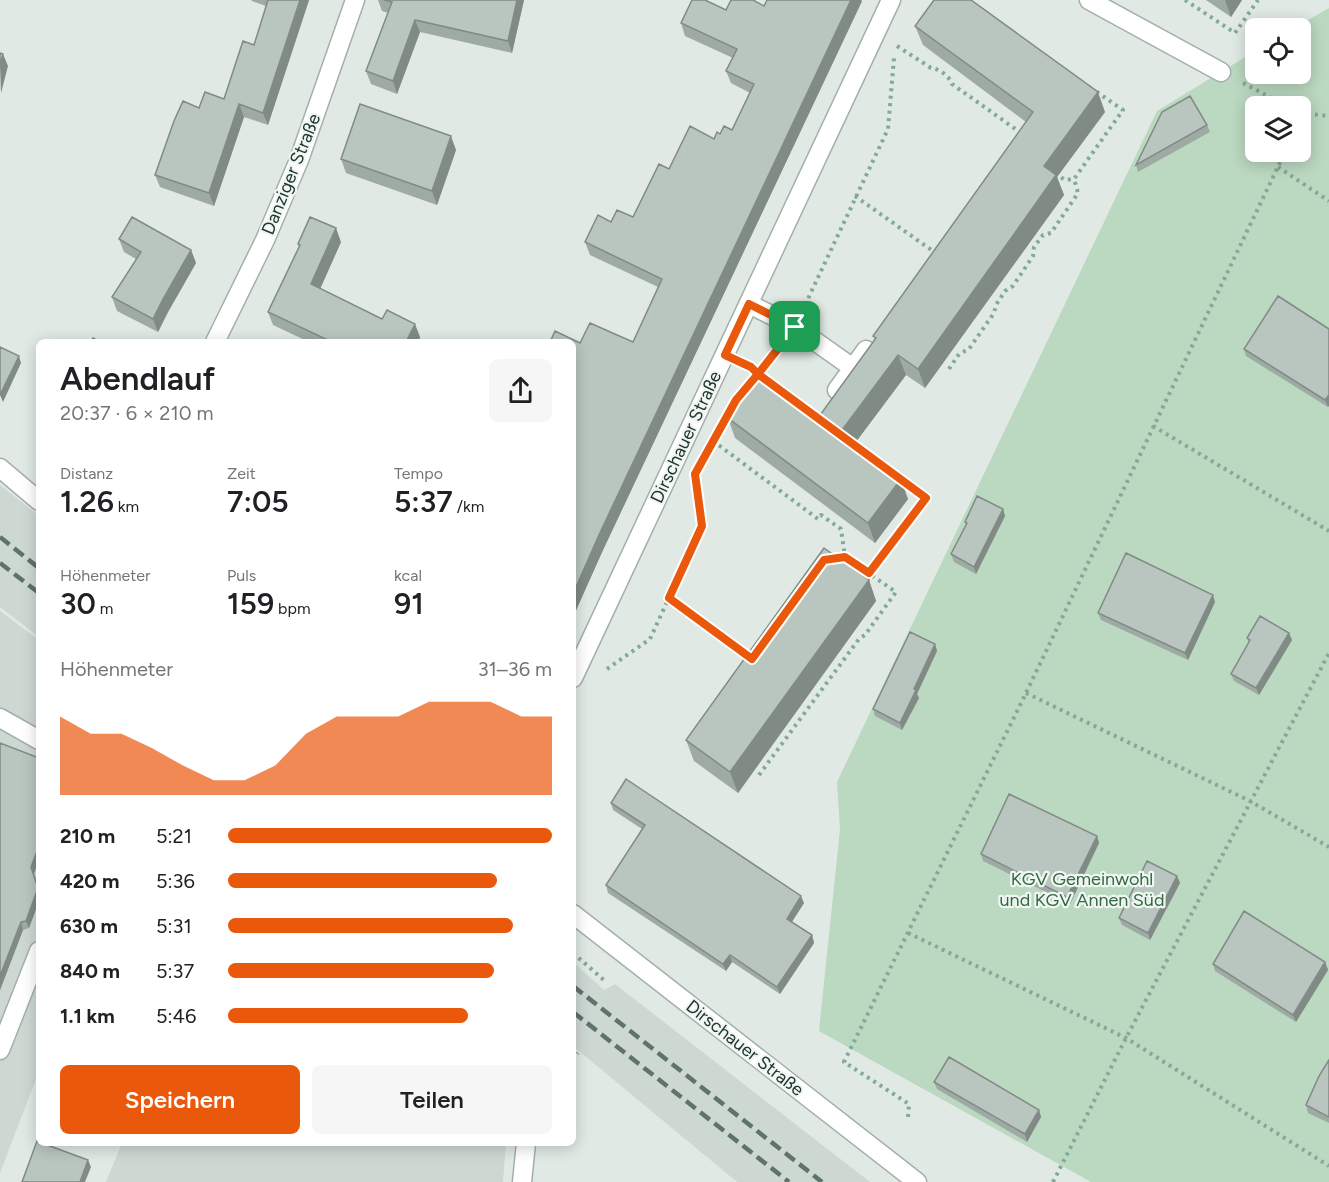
<!DOCTYPE html>
<html lang="de">
<head>
<meta charset="utf-8">
<style>
  body { margin:0; font-family:Figtree,sans-serif; background:#f6f6f6; color:#202124; height:100vh; display:flex; flex-direction:column; font-size:22px; white-space:nowrap }
  * { box-sizing:border-box; margin:0 }
  p { font-size:20px; color:#757577 }
  .icon { flex:none; width:33px; height:33px; fill:none; stroke:currentColor; stroke-width:2; stroke-linecap:round; stroke-linejoin:round }
  .map { position:relative; flex:1; overflow:hidden }
  .panel { position:absolute; left:36px; top:339px; width:540px; height:807px; display:flex; flex-direction:column; background:#fff; border-radius:9px; box-shadow:0 3px 15px #0003 }
  .panel>* { flex:none }
  .fabs { position:absolute; left:1245px; top:18px; display:grid; gap:12px }
  .fabs a { display:grid; place-items:center; width:66px; height:66px; border-radius:9px; background:#fff; box-shadow:0 3px 15px #0003; font-size:30px }
  .pin { position:absolute; display:grid; place-items:center; width:51px; height:51px; color:#fff; margin:-26px; border-radius:12px; box-shadow:0 3px 9px #0006 }
  .round { display:grid; place-items:center; flex:none; width:63px; height:63px; border-radius:9px; background:#f6f6f6 }
  .overview { display:flex; align-items:center; justify-content:space-between; height:102px; padding:0 24px }
  h1 { font-size:33px; font-weight:600; line-height:45px }
  .figures { display:grid; grid-template-columns:repeat(3,1fr); gap:9px; height:102px; padding:6px 24px }
  .figures div { display:grid; align-content:center }
  .figures b { font-size:30px; font-weight:600 }
  .figures small { font-size:16px; font-weight:400 }
  .figures p { font-size:16px }
  .chart { height:168px; padding:12px 24px }
  .chart p { display:flex; justify-content:space-between }
  .chart svg { width:100%; height:108px; margin-top:6px; fill:#ea580c; opacity:.7 }
  .cta { display:flex; gap:12px; margin-top:auto; padding:12px 24px }
  .cta a { flex:1; height:69px; border-radius:9px; background:#ea580c; color:#fff; font-size:24px; font-weight:600; line-height:69px; text-align:center }
  .cta a+a { background:#f6f6f6; color:#202124 }
  ul { padding:0 24px; list-style:none; font-size:20px }
  li { display:grid; grid-template-columns:96px 72px 1fr; align-items:center; height:45px }
  li i { height:15px; border-radius:8px; background:#ea580c }
  .map>svg:first-child { display:block }
</style>
</head>
<body>
<div class="map">
<svg width="1329" height="1182" viewBox="0 0 1329 1182">
  <rect width="100%" height="100%" fill="#e0e9e4"/>
  <path fill="#ced8d3" d="M 0,485 L 39,516 L 39,637 L 0,607 Z
    M 0,611 L 39,640 L 39,1071 L 0,1173 Z
    M 573,962 L 604,990 L 615,984 L 870,1182 L 737,1182 L 573,1046 Z
    M 122,1143 L 506,1143 L 503,1182 L 106,1182 Z"/>
  <path fill="#bbd8c0" fill-rule="evenodd" d="M 1329,8 L 1329,1182 L 1091,1182 L 819,1031 L 840,829 L 837,782 L 1157,111 L 1255,51 L 1256,74 L 1300,74 L 1300,28 L 1294,28 ZM 1256,106 L 1300,106 L 1300,152 L 1256,152 Z"/>
  <g fill="none" stroke-linecap="round" stroke-linejoin="round">
    <defs>
      <path id="minor" d="M 1089,0 L 1221,72
        M 749,304 L 795,327 L 853,368 L 866,350
        M 215,342 L 265,240 L 299,160 L 355,0
        M 837,390 L 853,368
        M 0,468 L 39,501
        M 573,678 L 891,0
        M 0,718 L 39,740
        M 573,914 L 917,1182
        M 0,1050 L 39,951
        M 522,1182 L 526,1143"/>
    </defs>
    <use href="#minor" stroke="#a3b0aa" stroke-width="21"/>
    <path stroke="#83a999" stroke-width="4" stroke-dasharray="3 4.5" stroke-linecap="butt" d="M 1185,0 L 1235,33 L 1258,0
      M 897,46 L 931,68 C 940,69 949,76 952,84 L 1021,133
      M 1243,83 L 1287,106
      M 1300,113 L 1329,116
      M 1278,167 L 1329,201
      M 1055,173 L 1065,180 L 1074,179 L 1123,110 L 1094,90
      M 855,196 L 937,254
      M 805,305 L 888,129 L 894,58
      M 747,365 L 760,376
      M 949,369 L 959,354 L 969,349 L 994,313 L 996,305 L 1005,291 L 1013,286 L 1033,256 L 1034,247 L 1043,235 L 1051,233 L 1078,193 L 1074,179
      M 733,404 L 780,347
      M 1153,426 L 1329,531
      M 713,441 L 818,519 L 821,515 L 841,529 L 845,557 L 834,558
      M 853,444 L 926,497 L 869,573
      M 669,598 L 751,658
      M 607,669 L 650,639 L 702,526 L 695,480
      M 1026,693 L 1250,801 L 1329,847
      M 759,775 L 859,639 L 865,635 L 896,592 L 845,557
      M 908,933 L 1126,1038 L 1329,1166
      M 573,953 L 605,981
      M 573,1060 L 578,1053
      M 908,1117 L 909,1104 L 844,1062 L 1026,693 L 1285,152
      M 1053,1182 L 1126,1038 L 1329,653"/>
    <use href="#minor" stroke="#fff" stroke-width="18"/>
    <path stroke="#5d736b" stroke-width="4.5" stroke-dasharray="12 6" stroke-linecap="butt" d="M 0,537 L 39,568
      M 0,563 L 39,593
      M 573,986 L 822,1182
      M 573,1012 L 789,1182"/>
  </g>
  <path fill="#9eaaa4" d="M 251,0 L 309,0 L 268,125 L 244,117 L 214,206 L 160,187 L 155,175 L 199,108 L 224,99 L 254,45 L 266,6 L 252,1 Z
    M 378,0 L 524,0 L 512,53 L 420,32 L 397,94 L 371,84 L 366,71 L 388,13 L 382,11 Z
    M 1206,0 L 1242,0 L 1231,17 Z
    M 862,1 L 603,550 L 573,617 L 573,342 L 580,343 L 633,342 L 658,287 L 590,255 L 585,242 L 611,222 L 633,217 L 669,169 L 720,134 L 732,130 L 750,93 L 731,83 L 726,71 L 733,58 L 685,36 L 681,23 L 726,10 L 764,6 Z
    M 915,26 L 1105,112 L 1057,177 L 1064,195 L 925,388 L 906,375 L 854,444 L 908,499 L 875,543 L 735,438 L 728,418 L 818,418 L 875,340 L 873,336 L 1026,122 L 923,45 Z
    M 1207,125 L 1210,132 L 1138,172 L 1136,165 Z
    M 456,150 L 437,205 L 346,173 L 341,159 Z
    M 119,239 L 191,250 L 196,263 L 168,312 L 158,332 L 117,311 L 112,297 L 136,259 L 124,252 Z
    M 341,242 L 320,289 L 420,337 L 418,342 L 309,342 L 273,325 L 268,312 L 299,248 L 298,244 Z
    M 1329,329 L 1328,407 L 1246,356 L 1244,349 Z
    M 1003,509 L 1005,516 L 976,574 L 954,562 L 951,554 L 966,525 L 965,522 Z
    M 869,580 L 876,601 L 738,793 L 694,761 L 686,740 Z
    M 1215,602 L 1188,660 L 1101,620 L 1098,613 Z
    M 1247,638 L 1292,640 L 1259,695 L 1234,681 L 1231,674 L 1249,643 Z
    M 935,644 L 937,651 L 917,694 L 919,698 L 902,730 L 875,716 L 873,709 Z
    M 0,743 L 34,874 L 39,889 L 39,901 L 29,928 L 23,930 L 0,990 Z
    M 611,803 L 804,903 L 792,922 L 812,935 L 814,943 L 780,994 L 732,962 L 726,971 L 608,893 L 606,885 L 642,829 L 613,810 Z
    M 1097,836 L 1099,843 L 1070,904 L 983,861 L 981,854 Z
    M 1177,876 L 1180,883 L 1150,940 L 1122,925 L 1119,918 Z
    M 1325,962 L 1328,970 L 1296,1022 L 1215,971 L 1213,964 Z
    M 1329,1060 L 1329,1123 L 1308,1113 L 1306,1105 Z
    M 934,1082 L 1039,1110 L 1041,1117 L 1027,1142 L 937,1089 Z"/>
  <path fill="#818b86" d="M 300,0 L 309,0 L 268,125 L 263,113 Z
    M 517,0 L 524,0 L 512,53 L 508,41 Z
    M 851,0 L 861,0 L 862,1 L 603,550 L 573,617 L 573,594 L 598,537 Z
    M 1225,0 L 1242,0 L 1231,17 Z
    M 415,20 L 420,32 L 397,94 L 393,81 Z
    M 3,54 L 8,66 L 1,93 L 0,66 Z
    M 1098,92 L 1105,112 L 1057,177 L 1064,195 L 925,388 L 918,369 L 1044,166 Z
    M 239,104 L 244,117 L 214,206 L 209,193 Z
    M 451,136 L 456,150 L 437,205 L 432,191 Z
    M 336,228 L 341,242 L 316,298 L 311,284 Z
    M 191,250 L 196,263 L 168,312 L 158,332 L 153,319 L 163,299 Z
    M 415,324 L 420,337 L 418,342 L 406,342 Z
    M 898,355 L 906,375 L 847,454 L 839,434 Z
    M 19,356 L 21,363 L 3,402 L 0,395 Z
    M 1329,395 L 1329,406 L 1328,407 L 1325,400 Z
    M 901,479 L 908,499 L 875,543 L 868,523 Z
    M 1003,509 L 1005,516 L 976,574 L 974,567 Z
    M 869,580 L 876,601 L 738,793 L 730,772 Z
    M 1213,595 L 1215,602 L 1188,660 L 1185,653 Z
    M 1289,633 L 1292,640 L 1259,695 L 1256,688 Z
    M 935,644 L 937,651 L 917,694 L 919,698 L 902,730 L 900,723 L 914,689 Z
    M 1097,836 L 1099,843 L 1070,904 L 1067,897 Z
    M 39,846 L 39,860 L 34,874 L 31,867 Z
    M 1177,876 L 1180,883 L 1150,940 L 1148,933 Z
    M 38,888 L 39,901 L 29,928 L 26,921 Z
    M 801,896 L 804,903 L 789,926 L 787,919 Z
    M 21,922 L 23,930 L 0,990 L 0,976 Z
    M 812,935 L 814,943 L 780,994 L 777,987 Z
    M 730,955 L 732,962 L 726,971 L 723,964 Z
    M 1325,962 L 1328,970 L 1296,1022 L 1293,1015 Z
    M 1039,1110 L 1041,1117 L 1027,1142 L 1025,1134 Z
    M 88,1160 L 91,1167 L 85,1182 L 80,1182 Z"/>
  <path fill="#b8c6bf" stroke="#818b86" stroke-width="1.5" d="M 268,0 L 300,0 L 263,113 L 239,104 L 209,193 L 155,175 L 174,121 L 183,101 L 199,108 L 205,92 L 224,99 L 243,41 L 254,45 Z
    M 384,0 L 517,0 L 508,41 L 415,20 L 393,81 L 366,71 L 392,2 Z
    M 692,0 L 705,0 L 726,10 L 731,0 L 753,0 L 764,6 L 767,0 L 851,0 L 598,537 L 573,594 L 573,342 L 550,342 L 555,331 L 580,343 L 590,323 L 633,342 L 662,279 L 585,242 L 598,215 L 611,222 L 617,210 L 633,217 L 659,164 L 669,169 L 690,126 L 714,139 L 717,132 L 720,134 L 724,126 L 732,130 L 754,84 L 726,71 L 737,49 L 681,23 Z
    M 934,0 L 971,0 L 1098,92 L 1044,166 L 1056,175 L 918,369 L 898,355 L 839,434 L 901,479 L 868,523 L 728,418 L 760,375 L 818,418 L 876,338 L 873,336 L 1033,112 L 915,26 Z
    M 0,53 L 3,54 L 0,66 Z
    M 1190,96 L 1207,125 L 1136,165 L 1162,112 Z
    M 360,104 L 451,136 L 432,191 L 341,159 Z
    M 132,217 L 191,250 L 163,299 L 153,319 L 112,297 L 141,252 L 119,239 Z
    M 310,217 L 336,228 L 311,284 L 382,319 L 387,310 L 415,324 L 406,342 L 332,342 L 268,312 L 300,245 L 298,244 Z
    M 1278,296 L 1329,329 L 1329,395 L 1325,400 L 1244,349 Z
    M 93,338 L 100,342 L 91,342 Z
    M 0,347 L 19,356 L 0,395 Z
    M 977,496 L 1003,509 L 974,567 L 951,554 L 967,523 L 965,522 Z
    M 824,548 L 869,580 L 730,772 L 686,740 Z
    M 1126,553 L 1213,595 L 1185,653 L 1098,613 Z
    M 1260,616 L 1289,633 L 1256,688 L 1231,674 L 1250,640 L 1247,638 Z
    M 910,632 L 935,644 L 914,689 L 916,690 L 900,723 L 873,709 Z
    M 0,743 L 39,758 L 39,846 L 31,867 L 38,888 L 26,921 L 21,922 L 0,976 Z
    M 626,779 L 801,896 L 787,919 L 812,935 L 777,987 L 730,955 L 723,964 L 606,885 L 645,825 L 611,803 Z
    M 1009,794 L 1097,836 L 1067,897 L 981,854 Z
    M 1147,861 L 1177,876 L 1148,933 L 1119,918 Z
    M 1244,911 L 1325,962 L 1293,1015 L 1213,964 Z
    M 949,1057 L 1039,1110 L 1025,1134 L 934,1082 Z
    M 1329,1060 L 1329,1117 L 1306,1105 L 1319,1076 Z
    M 37,1141 L 39,1142 L 39,1143 L 42,1143 L 88,1160 L 80,1182 L 22,1182 Z"/>
  <g fill="none" stroke-linecap="round" stroke-linejoin="round">
    <defs>
      <path id="route" d="M 795,327 L 749,304 L 725,355 L 751,367 L 758,374 L 736,400 L 695,474 L 702,526 L 669,598 L 752,659 L 824,560 L 845,557 L 869,573 L 926,498 L 758,374 L 795,327"/>
    </defs>
    <use href="#route" stroke="#fff" stroke-width="12"/>
    <use href="#route" stroke="#ea580c" stroke-width="8"/>
  </g>
  <g text-anchor="middle" stroke-width="4.5" stroke-linejoin="round" paint-order="stroke">
    <g font-size="18" fill="#22372f" stroke="#f0f6f2">
      <text transform="translate(291 174) rotate(-68)" y="6">Danziger Straße</text>
      <text transform="translate(686 437) rotate(-65)" y="6">Dirschauer Straße</text>
      <text transform="translate(745 1048) rotate(38)" y="6">Dirschauer Straße</text>
    </g>
    <g font-size="18" fill="#316941" stroke="#f0f6f2">
      <text x="1082" y="885">KGV Gemeinwohl<tspan x="1082" dy="21">und KGV Annen Süd</tspan></text>
    </g>
  </g>
</svg>
<div class="fabs">
<a><svg class="icon" aria-label="locate" viewBox="0 0 24 24"><circle cx="12" cy="12" r="6"/><path d="M12 2v4M12 18v4M2 12h4M18 12h4"/></svg></a>
<a><svg class="icon" aria-label="layers" viewBox="0 0 24 24"><path d="M12 4l9 5-9 5-9-5zM3 14l9 5 9-5"/></svg></a>
</div>
<div class="pin" style="left:795px;top:327px;background:#1e9e55"><svg class="icon" aria-label="arrive" viewBox="0 0 24 24"><path d="M6 21V4h12l-3 4 3 4H6"/></svg></div>
<section class="panel">
<div class="overview"><div><h1>Abendlauf</h1><p>20:37 · 6 × 210 m</p></div><a class="round"><svg class="icon" aria-label="share" viewBox="0 0 24 24"><path d="M12 15V3M7 8l5-5 5 5M5 13v7h14v-7"/></svg></a></div>
<div class="figures">
<div><p>Distanz</p><b>1.26<small> km</small></b></div>
<div><p>Zeit</p><b>7:05</b></div>
<div><p>Tempo</p><b>5:37<small> /km</small></b></div>
</div>
<div class="figures">
<div><p>Höhenmeter</p><b>30<small> m</small></b></div>
<div><p>Puls</p><b>159<small> bpm</small></b></div>
<div><p>kcal</p><b>91</b></div>
</div>
<div class="chart"><p><span>Höhenmeter</span>31–36 m</p>
<svg viewBox="0 0 160 44" preserveAspectRatio="none"><path d="M0 44V12L10 19L20 19L30 25L40 32L50 38L60 38L70 32L80 19L90 12L100 12L110 12L120 6L130 6L140 6L150 12L160 12V44z"/></svg>
</div>
<ul>
<li><b>210 m</b>5:21<i style="width:100%"></i></li>
<li><b>420 m</b>5:36<i style="width:83%"></i></li>
<li><b>630 m</b>5:31<i style="width:88%"></i></li>
<li><b>840 m</b>5:37<i style="width:82%"></i></li>
<li><b>1.1 km</b>5:46<i style="width:74%"></i></li>
</ul>
<div class="cta"><a>Speichern</a><a>Teilen</a></div>
</section>
</div>
</body>
</html>
